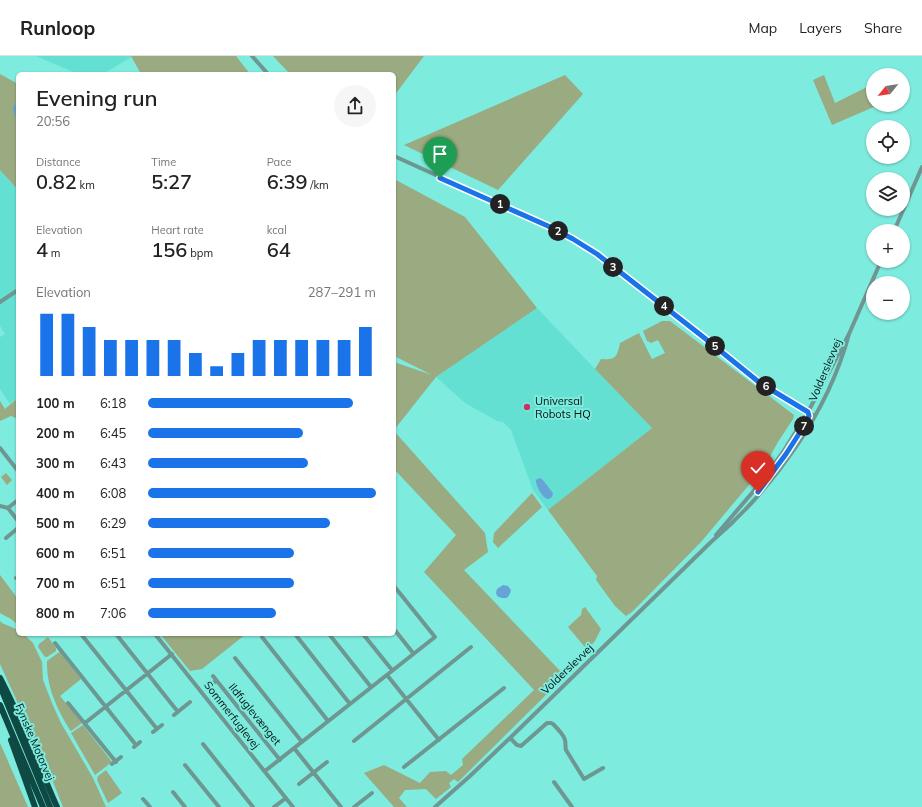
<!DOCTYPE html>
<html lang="en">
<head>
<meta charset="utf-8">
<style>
  body { margin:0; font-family:Mulish,sans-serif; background:#f6f6f6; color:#222; height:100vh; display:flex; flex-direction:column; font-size:15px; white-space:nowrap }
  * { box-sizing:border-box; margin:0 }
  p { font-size:13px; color:#767676 }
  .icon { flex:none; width:22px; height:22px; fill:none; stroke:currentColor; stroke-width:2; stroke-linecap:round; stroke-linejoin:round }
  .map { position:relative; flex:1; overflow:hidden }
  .side { position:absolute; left:16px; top:16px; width:380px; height:564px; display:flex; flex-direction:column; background:#fff; border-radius:6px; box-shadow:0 1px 3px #0004 }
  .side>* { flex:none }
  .needle { width:26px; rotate:240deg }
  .buttons { position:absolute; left:866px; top:12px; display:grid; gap:8px }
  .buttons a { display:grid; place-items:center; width:44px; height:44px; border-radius:50%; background:#fff; box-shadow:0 1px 3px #0004; font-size:20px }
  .pin { position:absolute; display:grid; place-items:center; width:34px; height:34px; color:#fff; margin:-41px -17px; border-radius:50% 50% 50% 0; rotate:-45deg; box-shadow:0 0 4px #0007 }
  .pin .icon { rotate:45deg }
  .km { position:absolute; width:20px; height:20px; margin:-10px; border-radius:50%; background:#222; color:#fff; font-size:11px; line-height:20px; text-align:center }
  .round { display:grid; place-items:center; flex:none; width:42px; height:42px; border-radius:21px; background:#f6f6f6 }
  .overview { display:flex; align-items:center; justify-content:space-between; height:68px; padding:0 20px }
  h1 { font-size:22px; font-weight:600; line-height:30px }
  .stats { display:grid; grid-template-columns:repeat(3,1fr); gap:6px; height:68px; padding:4px 20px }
  .stats div { display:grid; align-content:center }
  .stats b { font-size:20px; font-weight:600 }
  .stats small { font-size:11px; font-weight:400 }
  .stats p { font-size:11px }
  .chart { height:112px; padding:8px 20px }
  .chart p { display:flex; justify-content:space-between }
  .chart svg { width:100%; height:72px; margin-top:4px; stroke:#1a73e8; stroke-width:6 }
  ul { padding:0 20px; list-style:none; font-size:13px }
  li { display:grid; grid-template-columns:64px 48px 1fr; align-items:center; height:30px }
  li i { height:10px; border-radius:5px; background:#1a73e8 }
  header { display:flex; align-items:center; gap:24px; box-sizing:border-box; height:56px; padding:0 20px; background:#fff; border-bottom:1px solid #e0e0e0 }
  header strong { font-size:19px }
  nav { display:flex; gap:22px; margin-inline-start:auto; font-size:14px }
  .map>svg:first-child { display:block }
</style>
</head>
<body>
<header>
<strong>Runloop</strong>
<nav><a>Map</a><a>Layers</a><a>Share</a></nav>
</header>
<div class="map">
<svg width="922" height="751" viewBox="0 0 922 751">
  <rect width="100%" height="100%" fill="#7debde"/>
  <path fill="#64e0d2" d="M 36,0 L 133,0 L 103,18 L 78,18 Z
    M 0,114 L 18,134 L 18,237 L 17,238 L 18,239 L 18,341 L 10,348 L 0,333 L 0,281 L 5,278 L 0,270 Z
    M 537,252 L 595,313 L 652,372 L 548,454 L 533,434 L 511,374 L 503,366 L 497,365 L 465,347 L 436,321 Z"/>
  <path fill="#9aaa81" d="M 131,0 L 236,0 L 250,18 L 141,18 Z
    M 273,0 L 424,0 L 394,40 L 394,18 L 290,18 Z
    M 0,18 L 18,28 L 18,134 L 0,114 Z
    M 565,19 L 583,38 L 498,134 L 404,89 Z
    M 824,19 L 835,47 L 867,31 L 873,44 L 873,49 L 876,50 L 832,69 L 813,24 Z
    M 394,123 L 465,161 L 537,252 L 436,321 L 394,374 L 394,306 L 432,319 L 394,300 Z
    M 662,265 L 670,265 L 794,359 L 793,363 L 778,386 L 764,411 L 701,486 L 632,556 L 626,560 L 615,550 L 596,524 L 597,520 L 548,454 L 652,372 L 595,313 L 601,303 C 616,304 617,301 620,287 L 639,277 L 652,303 L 665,297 L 658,284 L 651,287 L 647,285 L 643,275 Z
    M 18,342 L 18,363 L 11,360 L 0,365 L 0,345 L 5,353 Z
    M 394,375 L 485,477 L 488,496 L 464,514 L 565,620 L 458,726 L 454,723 L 449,727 L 451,731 L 436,743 L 426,733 L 405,734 L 399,742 L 407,751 L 394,751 L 364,717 L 384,709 L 420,727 L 430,716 L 446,715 L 451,719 L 463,709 L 462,703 L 534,634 L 424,516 L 456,479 L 394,413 Z
    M 6,417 L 12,424 L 7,429 L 1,421 Z
    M 532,437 L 542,451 L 498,492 L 493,486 L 494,477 Z
    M 0,519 L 18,543 L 18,569 L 11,563 L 0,557 Z
    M 585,551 L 601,573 L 595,585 L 588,593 L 584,590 L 568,571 L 581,559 L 582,553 Z
    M 0,565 L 2,567 L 18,574 L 18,578 L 24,578 L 33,587 L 42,606 L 43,624 L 52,647 L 61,667 L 93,722 L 106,751 L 63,751 L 47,711 L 0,608 Z
    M 160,578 L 246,578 L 202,613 L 190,615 Z
    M 48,581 L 56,592 L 56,595 L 47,601 L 45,601 L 38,591 L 39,588 Z
    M 60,596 L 81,623 L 60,640 L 82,667 L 71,675 L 70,674 C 57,653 46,630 47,605 L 58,597 Z
    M 83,669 L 112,706 L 95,719 L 71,677 Z
    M 0,687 L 28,751 L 0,751 Z
    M 106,714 L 122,737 L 108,747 L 97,724 L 98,720 Z"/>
  <path fill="#66a3d6" d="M 18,47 L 18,68 L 13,53 L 15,48 Z
    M 539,422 L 542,423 L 553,437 L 552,441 L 549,443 C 548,443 547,443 546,442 C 542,441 535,428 536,424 C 537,423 538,423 539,422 Z
    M 503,529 L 508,530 L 511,534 C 509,543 505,544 497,540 L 496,537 L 497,533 Z"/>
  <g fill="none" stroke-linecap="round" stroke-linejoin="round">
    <path stroke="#6f9791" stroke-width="4" d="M 252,0 L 268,18
      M 394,100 L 548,170 L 573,183 L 597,198 L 702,280 L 760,327 L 814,360
      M 894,175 L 922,111
      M 0,246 L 18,234
      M 0,392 L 18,415
      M 763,430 L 786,398 L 806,367 L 809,360 L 808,356
      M 0,450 L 8,452 L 18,465
      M 8,452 L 18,444
      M 716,479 L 763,424 L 783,396 L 808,356 L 849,278 L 881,205
      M 6,482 L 18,472
      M 16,522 L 18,521
      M 394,573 L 413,597
      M 81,578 L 157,673
      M 116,578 L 178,656
      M 155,578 L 293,751
      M 295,578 L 350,648
      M 329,578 L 371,631
      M 363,578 L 392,614
      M 262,581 L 328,665
      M 55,587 L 136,689
      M 235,602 L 302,686
      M 387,619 L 439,684
      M 213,620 L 280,704
      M 210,629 L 216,625
      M 68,647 L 116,706
      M 174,659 L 190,646
      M 85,667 L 172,598
      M 153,676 L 162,669
      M 510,682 L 517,689 L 521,690 L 547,667 L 551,667 L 553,668 C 557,672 564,679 565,684 C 566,688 565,690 566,694 L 584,723 L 603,712
      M 354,685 L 471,591
      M 203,688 L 253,751
      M 134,691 L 140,686
      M 294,692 L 341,751
      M 112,708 L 121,701
      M 185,709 L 219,751
      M 404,711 L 504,632
      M 265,715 L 435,581 L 394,530
      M 554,726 L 572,751
      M 299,728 L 327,706
      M 173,736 L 185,751
      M 143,743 L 150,751
      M 274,751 L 286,742
      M 354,751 L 372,737
      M 435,751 L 470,720 L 510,682 L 711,486 C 773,433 828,357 849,278"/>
    <path stroke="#0e4944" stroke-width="6" d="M 0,622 C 22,664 38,708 57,751
      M 0,630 L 50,751
      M 0,649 L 43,751
      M 11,684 L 35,751"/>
  </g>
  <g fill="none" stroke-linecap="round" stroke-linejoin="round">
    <defs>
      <path id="route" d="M 440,122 L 548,170 L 573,183 L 597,198 L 702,280 L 760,327 L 808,356 L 809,360 L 806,367 L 786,398 L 758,436"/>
    </defs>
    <use href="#route" stroke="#fff" stroke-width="8"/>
    <use href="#route" stroke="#1a73e8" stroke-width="5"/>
  </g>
  <circle fill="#c33564" stroke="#7debde" stroke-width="1.5" cx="527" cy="351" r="4"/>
  <g text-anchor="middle" stroke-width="4" stroke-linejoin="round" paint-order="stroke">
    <g font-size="11" fill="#001412" stroke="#7debde">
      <text transform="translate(825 314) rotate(-67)" y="4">Volderslevvej</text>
      <text transform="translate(567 613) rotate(-44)" y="4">Volderslevvej</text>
      <text transform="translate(255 658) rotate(51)" y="4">Ildfuglevænget</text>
      <text transform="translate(232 659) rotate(52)" y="4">Sommerfuglevej</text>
      <text transform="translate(35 686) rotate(67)" y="4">Fynske Motorvej</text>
    </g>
    <g font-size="11" fill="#001412" stroke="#7debde" text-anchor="start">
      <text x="535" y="349">Universal<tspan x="535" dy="13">Robots HQ</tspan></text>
    </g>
  </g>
</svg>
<div class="buttons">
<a><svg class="needle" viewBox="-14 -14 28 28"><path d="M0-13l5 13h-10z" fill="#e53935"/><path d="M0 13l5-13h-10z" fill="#767676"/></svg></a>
<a><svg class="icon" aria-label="locate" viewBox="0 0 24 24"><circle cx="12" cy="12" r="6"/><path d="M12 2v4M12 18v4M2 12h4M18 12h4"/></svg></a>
<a><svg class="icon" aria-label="layers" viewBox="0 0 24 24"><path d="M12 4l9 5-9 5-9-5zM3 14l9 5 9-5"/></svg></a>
<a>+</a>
<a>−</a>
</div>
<div class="pin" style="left:440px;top:122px;background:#1e9e55"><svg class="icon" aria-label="arrive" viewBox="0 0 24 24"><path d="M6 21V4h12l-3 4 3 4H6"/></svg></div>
<div class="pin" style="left:758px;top:436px;background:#d93025"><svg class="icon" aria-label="check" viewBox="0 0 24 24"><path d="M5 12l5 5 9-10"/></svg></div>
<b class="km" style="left:500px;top:148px">1</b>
<b class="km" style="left:558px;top:175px">2</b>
<b class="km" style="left:613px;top:211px">3</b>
<b class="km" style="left:664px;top:250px">4</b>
<b class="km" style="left:715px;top:290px">5</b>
<b class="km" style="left:766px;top:330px">6</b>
<b class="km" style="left:804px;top:370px">7</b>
<section class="side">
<div class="overview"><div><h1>Evening run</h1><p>20:56</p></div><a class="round"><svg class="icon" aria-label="share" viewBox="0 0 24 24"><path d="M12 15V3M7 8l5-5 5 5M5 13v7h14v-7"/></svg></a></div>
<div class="stats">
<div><p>Distance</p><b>0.82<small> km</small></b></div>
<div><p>Time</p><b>5:27</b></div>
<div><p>Pace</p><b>6:39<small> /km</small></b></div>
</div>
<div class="stats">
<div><p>Elevation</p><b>4<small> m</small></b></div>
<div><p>Heart rate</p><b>156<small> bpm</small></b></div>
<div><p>kcal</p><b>64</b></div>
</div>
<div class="chart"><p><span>Elevation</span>287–291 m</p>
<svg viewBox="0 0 160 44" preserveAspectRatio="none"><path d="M5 44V6M15 44V6M25 44V14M35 44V22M45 44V22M55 44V22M65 44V22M75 44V30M85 44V38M95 44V30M105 44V22M115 44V22M125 44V22M135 44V22M145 44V22M155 44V14"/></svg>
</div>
<ul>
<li><b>100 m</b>6:18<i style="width:90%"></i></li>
<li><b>200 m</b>6:45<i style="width:68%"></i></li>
<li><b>300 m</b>6:43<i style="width:70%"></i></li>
<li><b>400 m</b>6:08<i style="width:100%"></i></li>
<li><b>500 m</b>6:29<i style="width:80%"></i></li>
<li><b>600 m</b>6:51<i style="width:64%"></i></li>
<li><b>700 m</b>6:51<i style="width:64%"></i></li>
<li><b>800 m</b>7:06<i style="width:56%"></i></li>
</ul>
</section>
</div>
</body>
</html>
